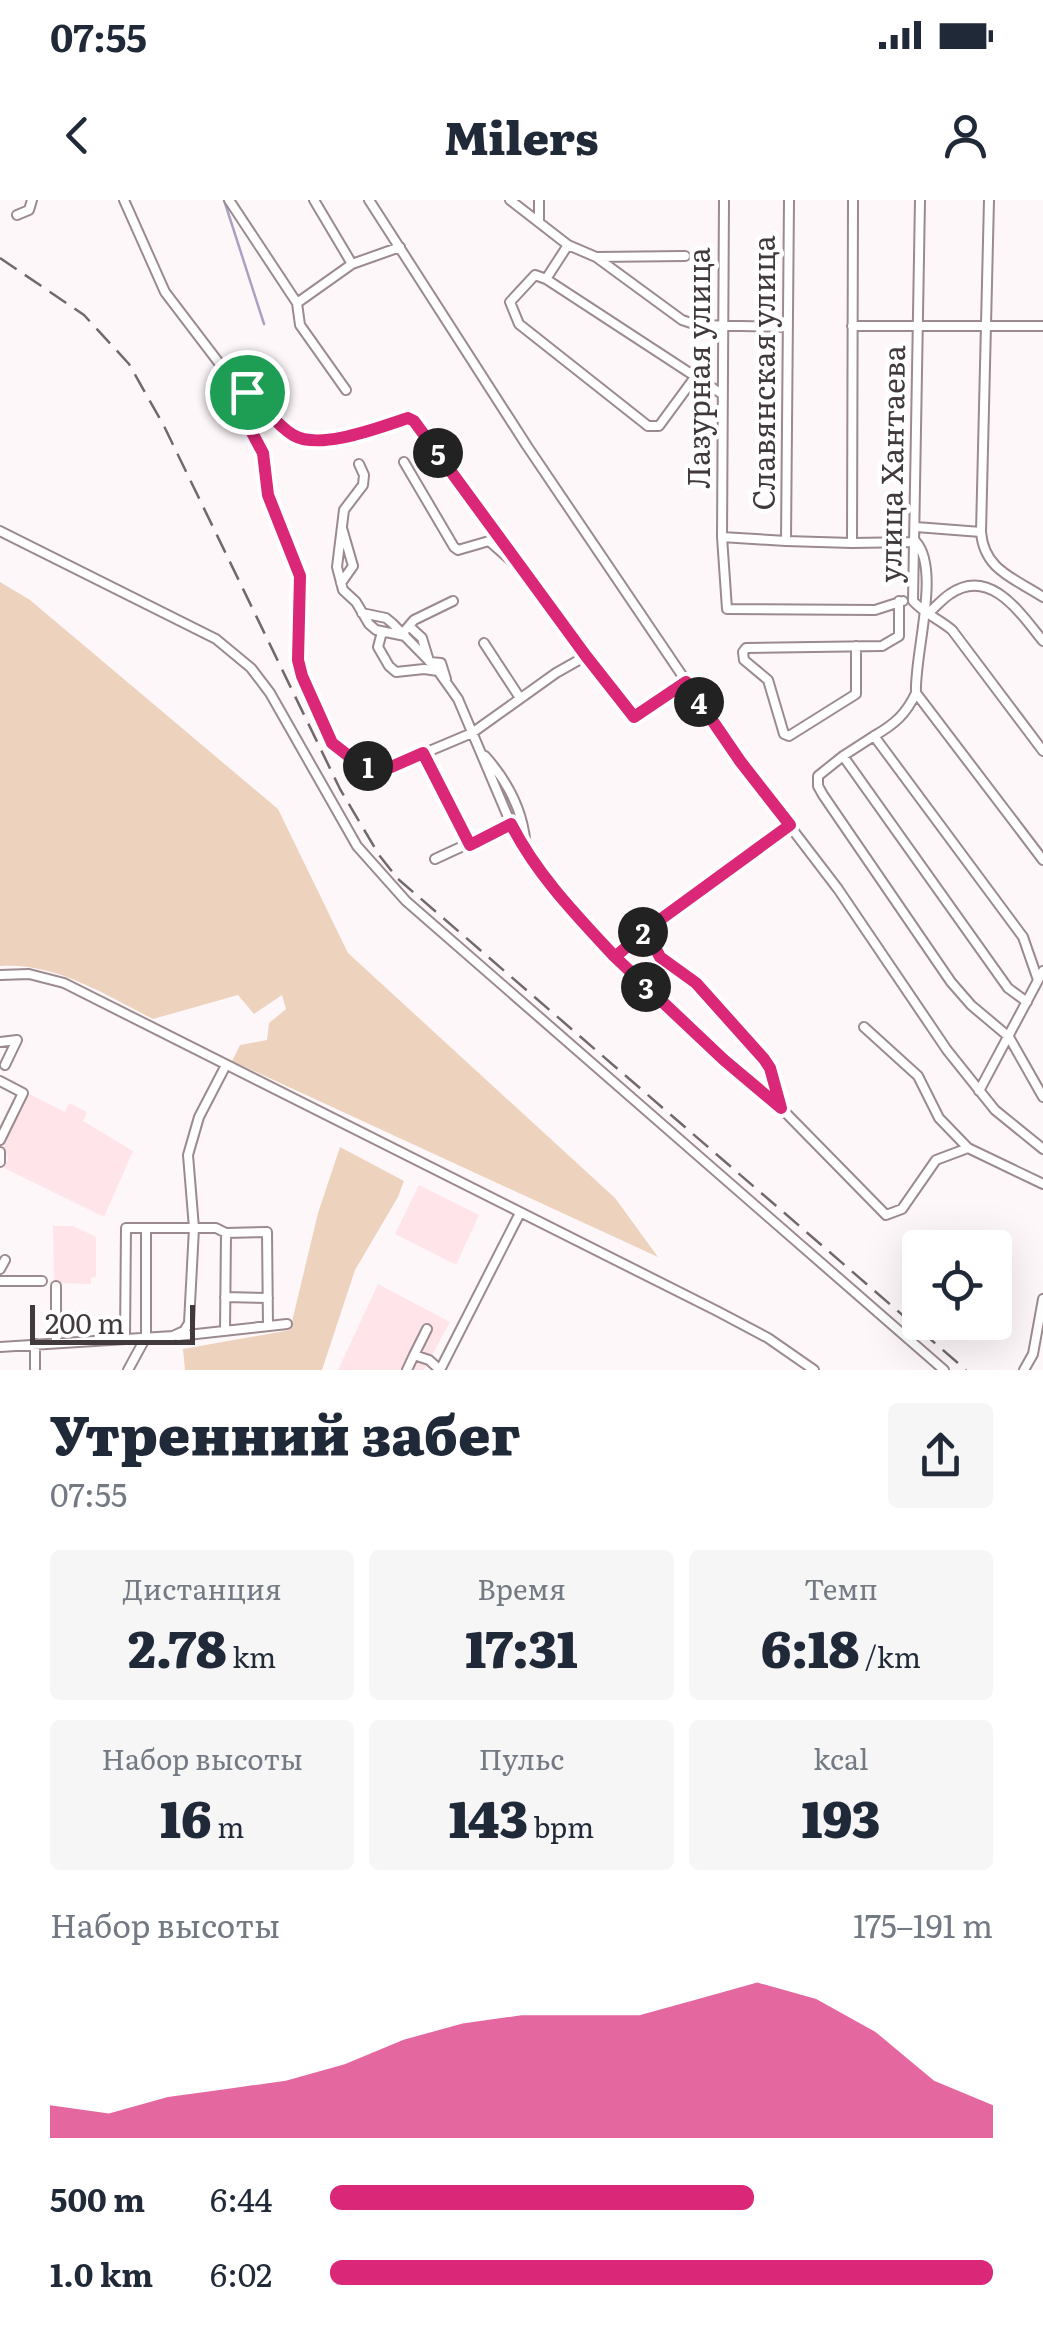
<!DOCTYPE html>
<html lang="ru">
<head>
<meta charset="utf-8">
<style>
  body { margin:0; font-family:Literata,serif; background:#f6f6f7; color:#1f2937; height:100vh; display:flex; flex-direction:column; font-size:38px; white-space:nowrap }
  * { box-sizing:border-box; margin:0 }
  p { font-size:32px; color:#747a83 }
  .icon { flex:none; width:55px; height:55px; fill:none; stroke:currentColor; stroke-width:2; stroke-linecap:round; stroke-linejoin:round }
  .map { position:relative; height:1170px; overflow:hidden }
  .details { display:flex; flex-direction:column; background:#fff; flex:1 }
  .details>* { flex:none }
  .fabs { position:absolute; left:902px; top:1030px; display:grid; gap:20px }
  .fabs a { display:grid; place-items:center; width:110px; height:110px; border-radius:10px; background:#fff; box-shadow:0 10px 40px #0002; font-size:50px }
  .scale { position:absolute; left:30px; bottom:25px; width:165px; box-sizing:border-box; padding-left:10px; border:5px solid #41393b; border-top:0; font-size:28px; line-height:35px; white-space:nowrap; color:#41393b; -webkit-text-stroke:8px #fff; paint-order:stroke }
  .pin { position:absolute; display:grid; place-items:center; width:85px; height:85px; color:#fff; margin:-42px; border:5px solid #fff; border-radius:50%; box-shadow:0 2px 10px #0007 }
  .km { position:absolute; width:50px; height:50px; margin:-25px; border-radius:50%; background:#222; color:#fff; font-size:28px; line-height:50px; text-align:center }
  .round { display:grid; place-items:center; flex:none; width:105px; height:105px; border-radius:10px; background:#f6f6f7 }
  .summary { display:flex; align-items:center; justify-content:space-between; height:170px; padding:0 50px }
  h1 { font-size:55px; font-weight:800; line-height:75px }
  .stats { display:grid; grid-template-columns:repeat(3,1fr); gap:15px; height:170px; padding:10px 50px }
  .stats div { display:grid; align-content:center; border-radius:10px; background:#f6f6f7; text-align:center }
  .stats b { font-size:50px; font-weight:800 }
  .stats small { font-size:28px; font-weight:400 }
  .stats p { font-size:28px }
  .chart { height:280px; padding:20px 50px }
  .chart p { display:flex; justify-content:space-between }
  .chart svg { width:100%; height:180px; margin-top:10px; fill:#db2777; opacity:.7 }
  ul { padding:0 50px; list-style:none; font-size:32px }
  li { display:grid; grid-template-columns:160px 120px 1fr; align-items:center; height:75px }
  li i { height:25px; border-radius:12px; background:#db2777 }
  .status { display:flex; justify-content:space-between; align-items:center; height:70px; padding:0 50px; background:#fff; direction:ltr }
  .status svg { height:28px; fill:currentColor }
  header { display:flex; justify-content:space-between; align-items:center; height:130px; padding:0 50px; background:#fff; font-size:45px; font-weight:800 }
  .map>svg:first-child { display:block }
</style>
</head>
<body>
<div class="status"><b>07:55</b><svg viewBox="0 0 49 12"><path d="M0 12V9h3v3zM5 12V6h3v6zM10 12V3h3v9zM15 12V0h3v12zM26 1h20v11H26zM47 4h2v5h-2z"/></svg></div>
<header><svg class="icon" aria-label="back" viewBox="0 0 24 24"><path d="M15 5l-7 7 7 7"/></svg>Milers<svg class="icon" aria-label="person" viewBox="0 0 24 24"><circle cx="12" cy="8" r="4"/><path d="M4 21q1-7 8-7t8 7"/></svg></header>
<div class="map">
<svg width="1043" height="1170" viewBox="0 0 1043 1170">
  <rect width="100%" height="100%" fill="#fef7f9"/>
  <path fill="#ffe4ea" d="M 27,893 L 65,912 L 69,903 L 87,912 L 83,921 L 133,951 L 104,1017 L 4,968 L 8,959 L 3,946 Z
    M 419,985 L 479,1015 L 456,1065 L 395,1034 Z
    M 53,1026 L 73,1026 L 96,1037 L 96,1077 L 91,1078 L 91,1084 L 54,1083 Z
    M 378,1084 L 450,1122 L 424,1170 L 338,1170 Z"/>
  <path fill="#edd3be" d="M 0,382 L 30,400 L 278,609 L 348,753 L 615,998 L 658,1057 L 232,861 L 240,845 L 267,840 L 269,823 L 286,809 L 282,795 L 254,814 L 238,795 L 153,819 C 106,795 55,762 0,766 Z
    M 340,947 L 404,981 L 398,997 L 355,1070 L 322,1170 L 185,1170 L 183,1149 L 290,1130 L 318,1013 Z"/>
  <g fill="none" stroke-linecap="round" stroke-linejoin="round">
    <path stroke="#aca0c2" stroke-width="2.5" d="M 224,0 L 264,124"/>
    <defs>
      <path id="minor" d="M 124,0 L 165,92 L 232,180 L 259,201 L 289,232 L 300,238 L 357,235 L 408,219 L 414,221 L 586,456 L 634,517 L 685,483
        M 229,0 L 297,103 L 300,125 L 346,190
        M 314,0 L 352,64 L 400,47
        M 369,0 L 527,246 L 740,561 L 838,689 L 947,850 L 995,910 L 1043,949
        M 510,0 L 568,45 L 596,57 L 682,120 L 697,125 L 788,127
        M 539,0 L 539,20
        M 724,0 L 722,337 L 786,341
        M 789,0 L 786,341 L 852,343
        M 853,0 L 852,343 L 916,342
        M 920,0 L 913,401 C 925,414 939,419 952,430 L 1043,551
        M 17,15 L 29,10 L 32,0
        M 596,57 L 685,56
        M 546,79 L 568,45
        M 297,103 L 352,64
        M 852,126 L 1043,126
        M 695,177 L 659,226 L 648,226 L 519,124 L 510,102 L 535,75 L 546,79 L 722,194
        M 247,192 L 241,210 L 263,253 L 268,295 L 300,376 L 299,460 L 302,476 L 332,543 L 355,561 L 382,571 L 472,533 L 556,473 L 586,456
        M 404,262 L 454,347 L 458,350 L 489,341 L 522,370
        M 359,264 L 364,275 L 363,285 L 344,310 L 337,367 L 343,390 L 356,402 L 369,424 L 376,430 L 405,436
        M 916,327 L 981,332 L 989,0
        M 0,331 L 216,439 L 251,468 L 270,493 L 357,646 L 406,701 L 944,1170
        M 981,332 C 984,370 1014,378 1043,397
        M 722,337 L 727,409 L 875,410 L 903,401
        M 916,342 C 941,370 914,455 916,493 L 1043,660
        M 341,383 L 353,366 L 342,328
        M 362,413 L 386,418 L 392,423 L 436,468 L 458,499 L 511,624 L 524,651 L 550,687 L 615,757 L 724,861 L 781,908 L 886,1015 L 902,1009 L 936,960 L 968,948 L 1043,984
        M 926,415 C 934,409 942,399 950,394 C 990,366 1021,414 1043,441
        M 409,426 L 422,438 L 429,461
        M 382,432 L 378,447 L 389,466 L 396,472 L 424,469 L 438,471
        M 402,434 L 414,420 L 453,401
        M 484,443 L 520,498
        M 856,446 L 856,494 L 789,536 L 784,534 L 768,480 L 744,460 L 743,452 L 746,448 L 882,446 L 899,436 L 899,401
        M 430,462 L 441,463 L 446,479
        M 916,493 C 906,514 895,524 874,536 L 1023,737 L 1038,780
        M 423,553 L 470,645
        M 485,556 C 509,583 525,614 526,651
        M 843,556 L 874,536
        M 435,659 L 511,624
        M 647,730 L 660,757 L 696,783 L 764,859 L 771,868 L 779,904
        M 615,757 L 647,730 L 790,625
        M 0,775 L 29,774 L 64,783 L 717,1111 L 768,1138 L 814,1170
        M 1027,802 L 1008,788 L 843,556 L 818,576 L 818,586 L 823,595 L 951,782 L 971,805 L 1009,837 L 1043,897
        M 864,827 L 918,876 L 939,918 L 968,948
        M 0,842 L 17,840 L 5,865
        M 0,881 L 23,893 L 0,940
        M 979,891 L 1043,771
        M 0,952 L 0,962
        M 0,1069 L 5,1060
        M 0,1081 L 42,1081
        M 225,1097 L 268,1098
        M 225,1131 L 226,1033
        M 178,1136 L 287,1124
        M 125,1139 L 126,1028 L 216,1028 L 226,1033 L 267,1032 L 268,1126
        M 56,1143 L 56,1086
        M 35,1144 L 35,1170
        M 0,1147 L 173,1136 L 184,1131 L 189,1123 L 194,1028 L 188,955 L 199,917 L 226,865
        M 414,1155 L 427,1129
        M 128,1170 L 146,1137 L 146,1028
        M 407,1170 L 414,1155 L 429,1160 L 440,1170 L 520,1013
        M 1024,1170 L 1033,1154 L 1043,1099"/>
    </defs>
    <use href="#minor" stroke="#9b8a8e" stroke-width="12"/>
    <use href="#minor" stroke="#fff" stroke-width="8"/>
    <path stroke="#71696b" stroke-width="2.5" stroke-dasharray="20 10" stroke-linecap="butt" d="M 0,58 L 84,115 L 129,164 L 164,226 L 340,589 L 379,655 L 398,679 L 966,1170"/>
  </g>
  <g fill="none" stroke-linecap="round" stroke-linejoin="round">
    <defs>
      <path id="route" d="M 247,192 L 240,210 L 263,253 L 268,295 L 300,376 L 298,460 L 302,476 L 332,543 L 355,561 L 382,571 L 423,553 L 470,645 L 511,624 C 537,675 576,715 615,757 L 646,730 L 660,757 L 696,783 L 764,859 L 770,868 L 781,908 L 724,860 L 615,757 L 646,730 L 790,625 L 740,561 L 686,482 L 634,517 L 586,456 L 414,221 L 408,218 C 380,227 320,251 293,235 C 275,224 263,204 247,192"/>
    </defs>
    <use href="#route" stroke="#fff" stroke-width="20"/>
    <use href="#route" stroke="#db2777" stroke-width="12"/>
  </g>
  <g text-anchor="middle" stroke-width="9" stroke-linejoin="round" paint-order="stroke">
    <g font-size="30" fill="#41393b" stroke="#fff">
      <text transform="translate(700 168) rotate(-90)" y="10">Лазурная улица</text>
      <text transform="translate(765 173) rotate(-90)" y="10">Славянская улица</text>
      <text transform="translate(893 264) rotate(-89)" y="10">улица Хантаева</text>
    </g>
  </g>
</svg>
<div class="fabs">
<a><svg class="icon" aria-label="locate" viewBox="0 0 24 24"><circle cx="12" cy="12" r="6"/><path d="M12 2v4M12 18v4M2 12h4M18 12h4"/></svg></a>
</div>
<div class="scale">200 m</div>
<div class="pin" style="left:247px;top:192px;background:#1e9e55"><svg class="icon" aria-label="arrive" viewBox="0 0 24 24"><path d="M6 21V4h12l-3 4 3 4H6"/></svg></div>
<b class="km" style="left:368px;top:566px">1</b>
<b class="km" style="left:643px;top:732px">2</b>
<b class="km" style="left:646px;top:787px">3</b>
<b class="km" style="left:699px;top:502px">4</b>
<b class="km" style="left:438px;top:253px">5</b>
</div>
<section class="details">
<div class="summary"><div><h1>Утренний забег</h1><p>07:55</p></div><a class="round"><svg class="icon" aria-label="share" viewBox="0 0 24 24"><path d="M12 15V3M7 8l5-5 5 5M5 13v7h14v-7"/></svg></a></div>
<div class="stats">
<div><p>Дистанция</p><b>2.78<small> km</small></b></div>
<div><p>Время</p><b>17:31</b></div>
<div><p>Темп</p><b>6:18<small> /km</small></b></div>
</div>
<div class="stats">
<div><p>Набор высоты</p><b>16<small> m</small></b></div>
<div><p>Пульс</p><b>143<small> bpm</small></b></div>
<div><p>kcal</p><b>193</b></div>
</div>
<div class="chart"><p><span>Набор высоты</span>175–191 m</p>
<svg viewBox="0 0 160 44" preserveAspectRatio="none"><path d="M0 44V36L10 38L20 34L30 32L40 30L50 26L60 20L70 16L80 14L90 14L100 14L110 10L120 6L130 10L140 18L150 30L160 36V44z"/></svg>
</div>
<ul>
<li><b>500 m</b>6:44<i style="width:64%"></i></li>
<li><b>1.0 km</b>6:02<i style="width:100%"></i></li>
</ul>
</section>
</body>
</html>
